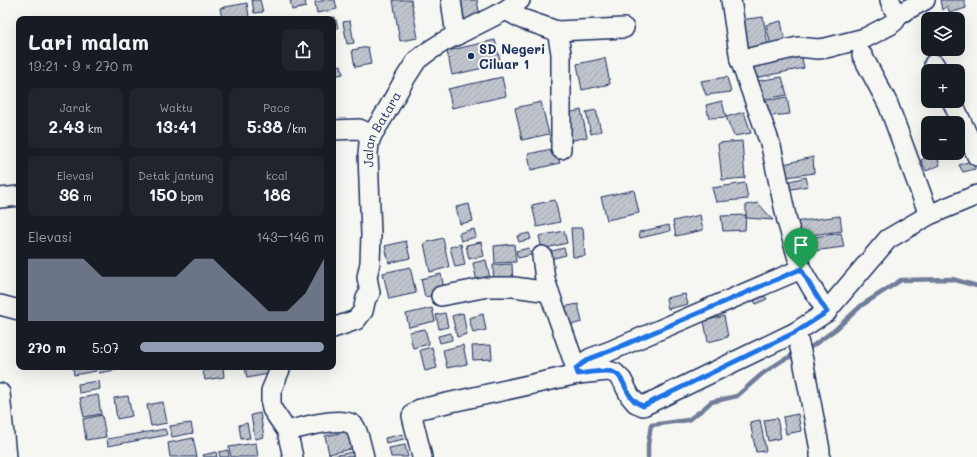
<!DOCTYPE html>
<html lang="id">
<head>
<meta charset="utf-8">
<style>
  body { margin:0; font-family:Mali,sans-serif; background:#20242c; color:#f1f3f6; height:100vh; display:flex; flex-direction:column; font-size:15px; white-space:nowrap }
  * { box-sizing:border-box; margin:0 }
  p { font-size:13px; color:#9ea1a6 }
  .icon { flex:none; width:22px; height:22px; fill:none; stroke:currentColor; stroke-width:2; stroke-linecap:round; stroke-linejoin:round }
  .map { position:relative; flex:1; overflow:hidden }
  .sheet { position:absolute; left:16px; top:16px; width:320px; height:354px; display:flex; flex-direction:column; background:#171b24; border-radius:8px; box-shadow:0 4px 16px #0002 }
  .sheet>* { flex:none }
  .buttons { position:absolute; left:921px; top:12px; display:grid; gap:8px }
  .buttons a { display:grid; place-items:center; width:44px; height:44px; border-radius:8px; background:#171b24; box-shadow:0 4px 16px #0002; font-size:20px }
  .pin { position:absolute; display:grid; place-items:center; width:34px; height:34px; color:#fff; margin:-41px -17px; border-radius:50% 50% 50% 0; rotate:-45deg; box-shadow:0 0 4px #0007 }
  .pin .icon { rotate:45deg }
  .round { display:grid; place-items:center; flex:none; width:42px; height:42px; border-radius:8px; background:#20242c }
  .head { display:flex; align-items:center; justify-content:space-between; height:68px; padding:0 12px }
  h1 { font-size:22px; font-weight:800; line-height:30px }
  .stats { display:grid; grid-template-columns:repeat(3,1fr); gap:6px; height:68px; padding:4px 12px }
  .stats div { display:grid; align-content:center; border-radius:8px; background:#20242c; text-align:center }
  .stats b { font-size:17px; font-weight:800 }
  .stats small { font-size:11px; font-weight:400 }
  .stats p { font-size:11px }
  .chart { height:112px; padding:8px 12px }
  .chart p { display:flex; justify-content:space-between }
  .chart svg { width:100%; height:72px; margin-top:4px; fill:#919bb2; opacity:.7 }
  ul { padding:0 12px; list-style:none; font-size:13px }
  li { display:grid; grid-template-columns:64px 48px 1fr; align-items:center; height:30px }
  li i { height:10px; border-radius:5px; background:#919bb2 }
  .map>svg:first-child { display:block }
</style>
</head>
<body>
<div class="map">
<svg width="977" height="457" viewBox="0 0 977 457">
  <defs>
    <pattern id="building-hatch" width="6" height="6" patternUnits="userSpaceOnUse"><rect width="6" height="6" fill="#c0c4cd"/><path d="M-1 1l2-2M0 6l6-6M5 7l2-2" fill="none" stroke="#a4a9b2"/></pattern>
  </defs>
  <rect width="100%" height="100%" fill="#f6f6f2"/>
  <filter id="ink" filterUnits="userSpaceOnUse"><feTurbulence type="fractalNoise" baseFrequency=".025" numOctaves="2"/><feDisplacementMap in="SourceGraphic" scale="8" xChannelSelector="R" yChannelSelector="G"/><feConvolveMatrix kernelMatrix="1 2 1 2 8 2 1 2 1" color-interpolation-filters="sRGB"/></filter>
  <g filter="url(#ink)">
    <g fill="none" stroke-linecap="round" stroke-linejoin="round">
      <path stroke="#717e99" stroke-width="4.5" d="M 805,350 L 811,347 L 836,329 L 862,305 L 901,280 L 952,279 L 977,286
        M 648,457 L 648,445 L 651,425 L 688,420 L 702,410 L 711,402 L 737,396 L 762,374 L 783,360 L 796,354"/>
    </g>
    <path fill="url(#building-hatch)" stroke="#1b2f5e" d="M 252,0 L 260,0 L 263,12 L 254,13 Z
      M 290,0 L 305,0 L 306,7 L 292,10 Z
      M 327,0 L 335,0 L 337,9 L 317,13 L 315,2 Z
      M 393,0 L 411,0 L 418,38 L 400,41 Z
      M 456,0 L 477,0 L 480,17 L 459,21 Z
      M 940,0 L 964,0 L 966,8 L 950,13 L 947,6 L 942,10 Z
      M 247,3 L 249,17 L 239,19 L 222,19 L 220,8 Z
      M 335,17 L 338,28 L 333,29 L 333,19 L 323,19 Z
      M 763,17 L 769,51 L 747,55 L 739,20 Z
      M 350,21 L 354,43 L 347,44 L 343,22 Z
      M 781,21 L 786,47 L 772,50 L 766,25 Z
      M 495,40 L 501,64 L 452,75 L 447,51 Z
      M 368,47 L 371,64 L 355,67 L 352,50 Z
      M 800,49 L 804,68 L 755,78 L 751,60 Z
      M 605,58 L 610,84 L 582,90 L 577,64 Z
      M 341,65 L 343,74 L 333,76 L 333,67 Z
      M 502,77 L 506,96 L 452,108 L 448,89 Z
      M 727,77 L 731,92 L 706,95 L 701,81 Z
      M 782,77 L 787,95 L 755,101 L 751,82 Z
      M 787,97 L 790,114 L 762,117 L 759,102 Z
      M 722,101 L 726,117 L 709,118 L 706,105 Z
      M 541,102 L 549,134 L 522,140 L 515,108 Z
      M 581,110 L 587,137 L 570,141 L 564,114 Z
      M 596,110 L 601,131 L 591,134 L 586,112 Z
      M 744,112 L 751,133 L 734,136 L 726,117 Z
      M 742,141 L 745,178 L 722,180 L 718,143 Z
      M 556,148 L 560,163 L 531,170 L 528,154 Z
      M 934,153 L 936,153 L 940,165 L 926,171 L 921,160 Z
      M 813,157 L 814,173 L 787,177 L 784,164 Z
      M 974,160 L 975,169 L 963,172 L 959,165 Z
      M 806,177 L 808,186 L 787,190 L 786,182 Z
      M 745,183 L 748,199 L 716,202 L 712,188 Z
      M 634,190 L 639,213 L 607,220 L 601,197 Z
      M 555,200 L 560,222 L 537,227 L 532,205 Z
      M 758,203 L 773,220 L 746,218 L 746,205 Z
      M 469,204 L 473,221 L 460,224 L 456,207 Z
      M 700,215 L 703,230 L 676,236 L 673,221 Z
      M 746,215 L 745,230 L 723,231 L 721,216 Z
      M 840,216 L 842,231 L 796,237 L 794,222 Z
      M 669,225 L 670,231 L 640,238 L 639,232 Z
      M 571,228 L 583,228 L 585,256 L 573,257 Z
      M 474,229 L 476,237 L 461,241 L 459,233 Z
      M 564,231 L 567,243 L 542,249 L 539,236 Z
      M 529,233 L 531,239 L 519,242 L 517,236 Z
      M 841,233 L 844,247 L 805,252 L 802,239 Z
      M 443,238 L 449,267 L 430,272 L 424,243 Z
      M 406,241 L 410,258 L 389,263 L 385,246 Z
      M 481,242 L 484,256 L 469,259 L 466,245 Z
      M 461,244 L 465,265 L 455,267 L 450,247 Z
      M 514,244 L 516,262 L 495,263 L 494,246 Z
      M 529,248 L 531,255 L 518,258 L 516,251 Z
      M 564,248 L 566,255 L 546,260 L 544,253 Z
      M 486,260 L 491,283 L 478,286 L 473,263 Z
      M 512,264 L 513,284 L 494,286 L 493,265 Z
      M 410,267 L 416,293 L 389,299 L 383,273 Z
      M 441,274 L 445,293 L 425,297 L 421,279 Z
      M 685,294 L 688,304 L 668,309 L 666,298 Z
      M 763,294 L 767,299 L 756,304 L 753,299 Z
      M 578,304 L 582,322 L 562,327 L 558,308 Z
      M 432,308 L 435,321 L 409,327 L 406,314 Z
      M 445,313 L 448,327 L 439,329 L 436,315 Z
      M 463,313 L 467,334 L 457,337 L 452,316 Z
      M 483,314 L 486,330 L 473,333 L 469,318 Z
      M 724,316 L 728,337 L 708,342 L 704,321 Z
      M 425,329 L 429,344 L 413,348 L 409,332 Z
      M 451,333 L 452,340 L 440,343 L 438,336 Z
      M 463,345 L 467,364 L 447,368 L 443,350 Z
      M 491,345 L 492,359 L 473,360 L 472,346 Z
      M 432,347 L 437,368 L 425,371 L 420,350 Z
      M 79,367 L 95,367 L 96,371 L 74,375 L 73,368 Z
      M 98,367 L 121,367 L 121,369 L 99,373 Z
      M 223,367 L 224,377 L 205,380 L 203,371 Z
      M 245,367 L 272,367 L 273,373 L 247,378 Z
      M 99,381 L 100,389 L 79,393 L 78,384 Z
      M 98,395 L 101,414 L 84,417 L 80,398 Z
      M 128,396 L 132,416 L 117,419 L 114,398 Z
      M 163,402 L 167,423 L 151,426 L 147,405 Z
      M 260,413 L 264,437 L 255,439 L 251,415 Z
      M 798,414 L 801,431 L 786,434 L 783,417 Z
      M 102,415 L 106,437 L 86,440 L 83,419 Z
      M 777,418 L 781,438 L 768,441 L 764,420 Z
      M 760,420 L 766,451 L 756,452 L 750,422 Z
      M 191,423 L 193,433 L 172,437 L 170,426 Z
      M 247,423 L 250,438 L 241,439 L 239,425 Z
      M 165,429 L 167,435 L 108,446 L 107,439 Z
      M 351,431 L 355,448 L 329,454 L 325,436 Z
      M 403,434 L 404,439 L 386,443 L 385,438 Z
      M 193,438 L 197,457 L 170,457 L 168,443 Z
      M 256,443 L 258,457 L 231,457 L 229,447 Z
      M 405,445 L 408,457 L 391,457 L 389,448 Z
      M 228,450 L 229,457 L 220,457 L 219,452 Z
      M 357,451 L 358,457 L 333,457 L 333,456 Z
      M 216,452 L 217,457 L 204,457 L 203,455 Z"/>
    <g fill="none" stroke-linecap="round" stroke-linejoin="round">
      <defs>
        <g id="minor">
          <path d="M 451,0 L 456,36"/>
          <path d="M 731,0 L 740,60 L 771,146 L 787,221 L 801,269 L 813,290 L 827,312"/>
          <path d="M 890,0 C 892,6 894,13 901,13 L 925,0"/>
          <path d="M 506,10 L 522,19 L 557,31 L 624,28"/>
          <path d="M 557,31 L 561,53 L 561,149"/>
          <path d="M 862,55 L 888,104 L 929,215"/>
          <path d="M 740,60 L 798,47 L 818,49 L 826,48 L 865,38 L 890,25 L 895,21 L 898,13"/>
          <path d="M 934,64 L 938,71"/>
          <path d="M 952,101 L 977,156"/>
          <path d="M 333,130 L 359,129 L 372,135"/>
          <path d="M 0,198 L 19,196"/>
          <path d="M 542,256 L 545,279 L 547,286 L 578,374"/>
          <path d="M 441,296 L 488,287 L 514,287 L 549,292"/>
          <path d="M 0,305 L 19,310"/>
          <path id="s1" d="M 333,328 L 356,320 L 363,311 L 366,298 L 370,293 L 367,277 L 370,263 L 371,235 L 368,154 L 369,143 L 372,135 L 385,114 L 406,77 L 417,60 L 429,51 L 443,42 L 506,10 L 520,0"/>
          <path d="M 796,332 L 803,360 L 820,450 L 820,457"/>
          <path d="M 281,367 L 271,391 L 271,404 L 272,409 L 287,431 L 293,457"/>
          <path d="M 576,368 L 591,358 L 610,351 L 801,269"/>
          <path d="M 0,393 L 6,457"/>
          <path d="M 287,431 C 300,428 346,414 355,427 C 359,434 362,449 364,457"/>
          <path d="M 422,457 L 412,416 L 415,412 L 420,409 L 578,374 L 608,371 L 615,373 L 622,380 L 630,396 L 636,403 L 643,406 L 796,332 L 825,313 L 888,239 L 929,215 L 977,195"/>
        </g>
      </defs>
      <use href="#minor" stroke="#1b2f5e" stroke-width="22"/>
      <use href="#minor" stroke="#f6f6f2" stroke-width="19"/>
    </g>
  </g>
  <g fill="none" stroke-linecap="round" stroke-linejoin="round" filter="url(#ink)">
    <defs>
      <path id="route" d="M 801,269 L 813,290 L 827,312 L 796,332 L 643,406 C 638,404 634,401 631,397 C 623,387 623,371 606,371 C 597,371 587,373 578,374 L 576,368 L 591,358 L 610,351 Z"/>
    </defs>
    <use href="#route" stroke="#fff" stroke-width="8"/>
    <use href="#route" stroke="#1a73e8" stroke-width="5"/>
  </g>
  <circle fill="#1b2f5e" stroke="#f6f6f2" stroke-width="1.5" cx="471" cy="56" r="4"/>
  <g text-anchor="middle" stroke-width="4" stroke-linejoin="round" paint-order="stroke">
    <g font-size="13" font-weight="bold" fill="#1b2f5e" stroke="#f6f6f2" text-anchor="start">
      <text x="479" y="54">SD Negeri<tspan x="479" dy="15">Ciluar 1</tspan></text>
    </g>
    <g font-size="13" fill="#1b2f5e" stroke="#f6f6f2">
      <text dy="5" stroke="none"><textPath href="#s1" startOffset="223">Jalan Batara</textPath></text>
    </g>
  </g>
</svg>
<div class="buttons">
<a><svg class="icon" aria-label="layers" viewBox="0 0 24 24"><path d="M12 4l9 5-9 5-9-5zM3 14l9 5 9-5"/></svg></a>
<a>+</a>
<a>−</a>
</div>
<div class="pin" style="left:801px;top:269px;background:#1e9e55"><svg class="icon" aria-label="arrive" viewBox="0 0 24 24"><path d="M6 21V4h12l-3 4 3 4H6"/></svg></div>
<section class="sheet">
<div class="head"><div><h1>Lari malam</h1><p>19:21 · 9 × 270 m</p></div><a class="round"><svg class="icon" aria-label="share" viewBox="0 0 24 24"><path d="M12 15V3M7 8l5-5 5 5M5 13v7h14v-7"/></svg></a></div>
<div class="stats">
<div><p>Jarak</p><b>2.43<small> km</small></b></div>
<div><p>Waktu</p><b>13:41</b></div>
<div><p>Pace</p><b>5:38<small> /km</small></b></div>
</div>
<div class="stats">
<div><p>Elevasi</p><b>36<small> m</small></b></div>
<div><p>Detak jantung</p><b>150<small> bpm</small></b></div>
<div><p>kcal</p><b>186</b></div>
</div>
<div class="chart"><p><span>Elevasi</span>143–146 m</p>
<svg viewBox="0 0 160 44" preserveAspectRatio="none"><path d="M0 44V6L10 6L20 6L30 6L40 17L50 17L60 17L70 17L80 17L90 6L100 6L110 17L120 27L130 38L140 38L150 27L160 6V44z"/></svg>
</div>
<ul>
<li><b>270 m</b>5:07<i style="width:100%"></i></li>
</ul>
</section>
</div>
</body>
</html>
